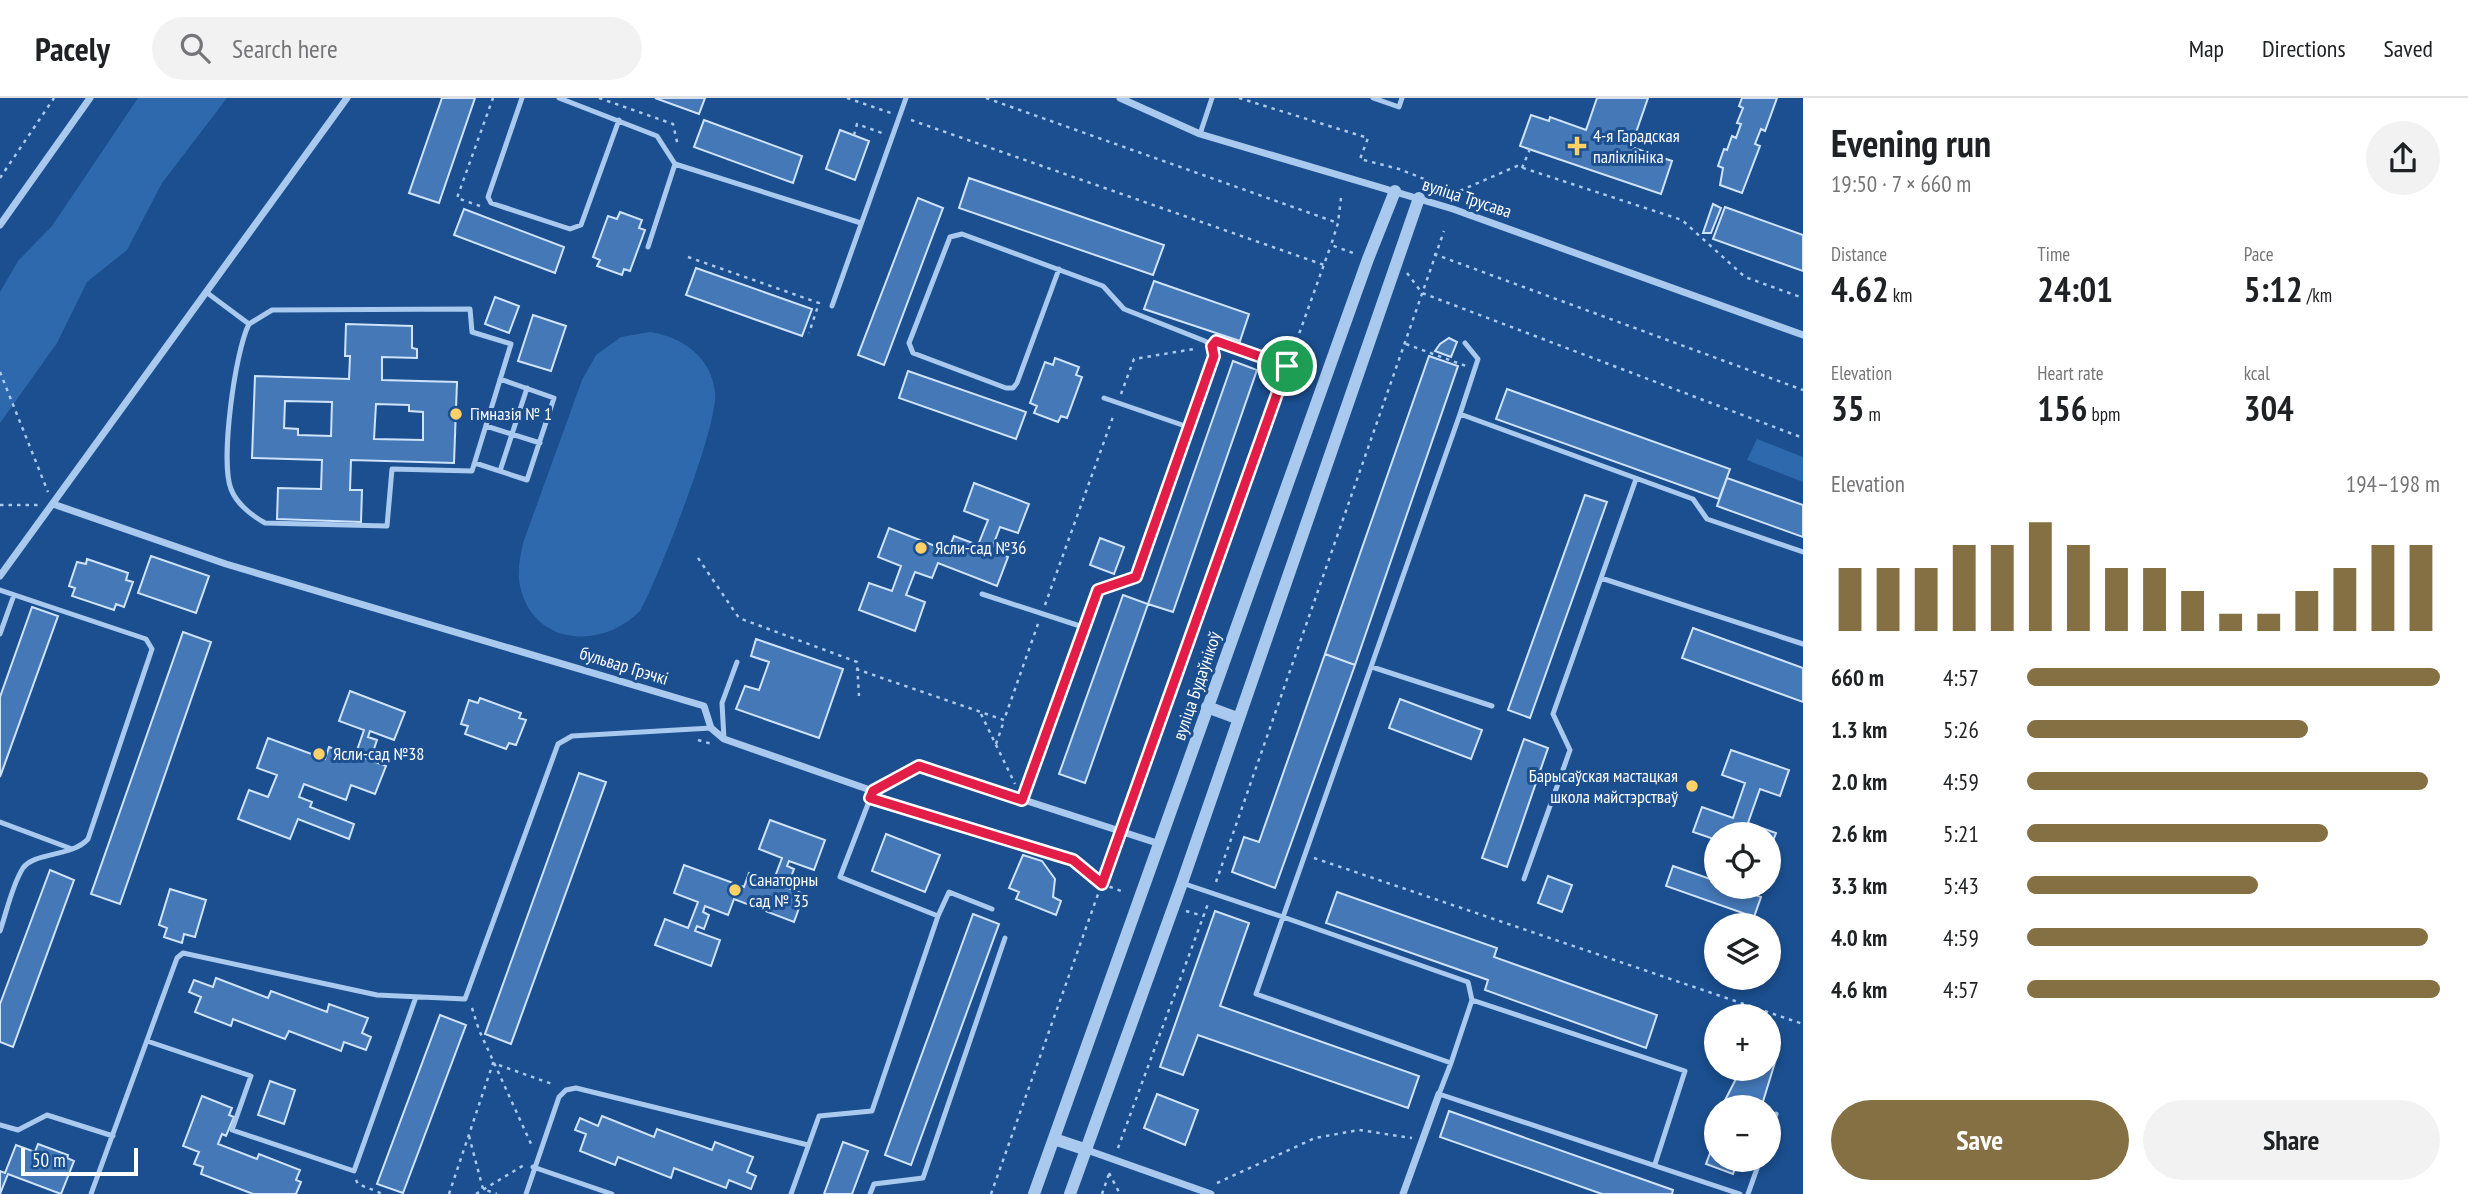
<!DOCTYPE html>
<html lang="en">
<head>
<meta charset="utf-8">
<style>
  body { margin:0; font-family:"PT Sans Narrow",sans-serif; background:#f2f2f2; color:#202124; height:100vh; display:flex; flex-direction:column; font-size:26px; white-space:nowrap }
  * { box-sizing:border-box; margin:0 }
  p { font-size:23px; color:#757577 }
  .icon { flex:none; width:38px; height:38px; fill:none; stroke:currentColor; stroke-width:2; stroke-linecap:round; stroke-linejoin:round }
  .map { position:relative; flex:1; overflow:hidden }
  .panel { display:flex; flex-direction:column; background:#fff; width:665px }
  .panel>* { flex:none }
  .buttons { position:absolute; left:1704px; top:724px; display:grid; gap:14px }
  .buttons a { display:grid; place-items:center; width:77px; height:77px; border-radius:50%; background:#fff; box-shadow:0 4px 10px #0003; font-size:35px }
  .scale { position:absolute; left:21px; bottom:18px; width:117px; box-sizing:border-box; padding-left:7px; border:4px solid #fff; border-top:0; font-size:19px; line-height:24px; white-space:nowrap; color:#fff; -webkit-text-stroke:5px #1b4f8f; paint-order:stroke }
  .pin { position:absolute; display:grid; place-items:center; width:60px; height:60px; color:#fff; margin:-30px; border:4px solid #fff; border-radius:50%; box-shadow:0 2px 7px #0007 }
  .round { display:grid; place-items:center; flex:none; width:74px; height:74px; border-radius:37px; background:#f2f2f2 }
  .head { display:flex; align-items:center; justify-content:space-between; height:119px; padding:0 28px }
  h1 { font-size:38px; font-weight:700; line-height:52px }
  .figures { display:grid; grid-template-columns:repeat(3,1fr); gap:10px; height:119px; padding:7px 28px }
  .figures div { display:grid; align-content:center }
  .figures b { font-size:35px; font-weight:700 }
  .figures small { font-size:19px; font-weight:400 }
  .figures p { font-size:19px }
  .chart { height:196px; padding:14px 28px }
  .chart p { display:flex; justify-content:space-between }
  .chart svg { width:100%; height:126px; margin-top:7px; stroke:#847042; stroke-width:6 }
  .button { display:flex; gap:14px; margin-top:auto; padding:14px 28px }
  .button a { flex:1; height:80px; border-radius:42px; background:#847042; color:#fff; font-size:28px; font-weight:700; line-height:80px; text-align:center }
  .button a+a { background:#f2f2f2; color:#202124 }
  ul { padding:0 28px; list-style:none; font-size:23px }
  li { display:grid; grid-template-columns:112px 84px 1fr; align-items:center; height:52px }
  li i { height:18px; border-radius:9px; background:#847042 }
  header { display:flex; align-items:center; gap:42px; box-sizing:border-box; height:98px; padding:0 35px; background:#fff; border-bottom:2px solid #e0e0e0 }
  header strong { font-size:33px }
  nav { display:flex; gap:38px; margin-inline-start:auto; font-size:24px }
  .search { width:490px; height:63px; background:#f2f2f2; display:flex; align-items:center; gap:18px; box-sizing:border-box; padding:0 24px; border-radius:38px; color:#757577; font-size:26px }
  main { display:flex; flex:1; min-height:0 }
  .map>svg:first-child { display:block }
</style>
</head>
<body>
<header>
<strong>Pacely</strong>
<div class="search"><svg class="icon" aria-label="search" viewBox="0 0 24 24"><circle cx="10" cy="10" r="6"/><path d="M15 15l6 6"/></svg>Search here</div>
<nav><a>Map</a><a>Directions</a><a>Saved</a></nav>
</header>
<main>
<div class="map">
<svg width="1803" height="1096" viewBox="0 0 1803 1096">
  <rect width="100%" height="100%" fill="#1b4f8f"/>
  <path fill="#2e69ad" d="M 138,0 L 227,0 L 162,85 L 127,152 L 87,184 L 57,245 L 0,325 L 0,194 L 18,163 L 52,128 Z
    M 650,234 C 682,239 712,259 715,295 C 719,326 658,481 640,513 C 602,552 533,548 520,488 C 517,473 520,460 523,445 L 582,282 L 596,257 L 621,239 Z
    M 1757,341 L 1803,359 L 1803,384 L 1747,362 Z"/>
  <path fill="#4478b7" stroke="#cfe3fa" stroke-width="2" fill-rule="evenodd" d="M 442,0 L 475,0 L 439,105 L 409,95 Z
    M 655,0 L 705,0 L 699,16 Z
    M 1597,0 L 1648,0 L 1631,49 L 1672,63 L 1661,96 L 1520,48 L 1531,17 L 1549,23 L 1550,19 L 1586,32 Z
    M 1742,0 L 1777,0 L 1765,33 L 1761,31 L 1755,46 L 1760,48 L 1742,95 L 1720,87 L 1723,70 L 1718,68 L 1724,51 L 1727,52 L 1732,38 L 1736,40 L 1741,26 L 1737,25 L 1743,10 L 1739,8 Z
    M 704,22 L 802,58 L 793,85 L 694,49 Z
    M 840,32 L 869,43 L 855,82 L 826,71 Z
    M 969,80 L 1164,147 L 1153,177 L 959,110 Z
    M 918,100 L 943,110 L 884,267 L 858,257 Z
    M 1713,106 L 1721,110 L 1711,135 L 1703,135 Z
    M 1725,109 L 1803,137 L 1803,173 L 1713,141 Z
    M 464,111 L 564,149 L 555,175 L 454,137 Z
    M 620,114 L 642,122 L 639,130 L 645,132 L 630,173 L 624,171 L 622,177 L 597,168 L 600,162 L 593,159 L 608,118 L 617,121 Z
    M 696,170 L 812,211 L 802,238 L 686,197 Z
    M 1154,183 L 1249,216 L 1240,243 L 1144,211 Z
    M 495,199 L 519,208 L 509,235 L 485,226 Z
    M 533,217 L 566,228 L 551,273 L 518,263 Z
    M 346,226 L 412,228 L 412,250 L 417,251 L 417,260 L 382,259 L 382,282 L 457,284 L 454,365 L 351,362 L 350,392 L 362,392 L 361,424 L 277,421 L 278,390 L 321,391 L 322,362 L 252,360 L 255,278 L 349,281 L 350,258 L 345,258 ZM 285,303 L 332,304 L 331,338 L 298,337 L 298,331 L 284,330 ZM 376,306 L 409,307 L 409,313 L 423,314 L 423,342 L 374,341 Z
    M 1449,240 L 1457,244 L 1451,259 L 1435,253 L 1440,246 Z
    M 1429,258 L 1458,268 L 1355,567 L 1325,556 Z
    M 1055,260 L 1079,269 L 1076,277 L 1082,279 L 1067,320 L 1061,318 L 1058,324 L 1034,315 L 1037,308 L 1030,305 L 1045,264 L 1053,267 Z
    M 1233,263 L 1257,272 L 1173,514 L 1148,506 Z
    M 908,273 L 1026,314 L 1016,341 L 899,300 Z
    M 1507,291 L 1730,371 L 1719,401 L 1496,321 Z
    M 1727,380 L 1803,407 L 1803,439 L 1717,408 Z
    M 974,385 L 1029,406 L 1018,435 L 1000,429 L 991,453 L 1008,459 L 997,488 L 938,465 L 932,480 L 915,474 L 906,497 L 925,504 L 915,533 L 859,512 L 869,485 L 892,493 L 901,468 L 878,459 L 889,430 L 948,453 L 954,438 L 978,447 L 988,422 L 964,413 Z
    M 1585,397 L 1607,404 L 1530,620 L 1508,612 Z
    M 1100,440 L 1124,449 L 1114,476 L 1090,467 Z
    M 151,458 L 209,478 L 196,515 L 138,495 Z
    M 87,461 L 128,475 L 126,482 L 133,484 L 124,509 L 116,506 L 114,512 L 72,498 L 75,490 L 69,488 L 77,464 L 86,466 Z
    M 1123,497 L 1148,506 L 1085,685 L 1059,676 Z
    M 32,509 L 58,518 L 0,679 L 0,599 Z
    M 1693,530 L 1803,570 L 1803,604 L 1682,560 Z
    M 183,534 L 211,544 L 120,806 L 91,796 Z
    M 756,541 L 843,571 L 819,640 L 736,611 L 745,588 L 759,592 L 769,564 L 751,558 Z
    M 1325,556 L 1355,567 L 1275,790 L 1232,774 L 1244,739 L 1259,744 Z
    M 350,593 L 405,614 L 394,642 L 370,633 L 368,639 L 377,642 L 372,657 L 363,654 L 362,659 L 386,668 L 375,696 L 351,687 L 346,702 L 304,686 L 299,699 L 312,704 L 310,709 L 354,726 L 349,741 L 298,721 L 290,741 L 238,721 L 249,692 L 268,699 L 277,677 L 257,670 L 268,640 L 325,661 L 329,649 L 355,658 L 364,632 L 339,623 Z
    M 480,600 L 521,615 L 519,620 L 526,622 L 516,647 L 509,645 L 506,651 L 465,636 L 468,628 L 461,626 L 469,602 L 478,605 Z
    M 1400,601 L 1482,632 L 1471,661 L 1389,630 Z
    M 1524,641 L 1548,650 L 1507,769 L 1482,760 Z
    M 1731,652 L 1789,672 L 1780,698 L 1760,691 L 1748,725 L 1776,735 L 1769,753 L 1769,737 L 1717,737 L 1717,742 L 1693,734 L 1702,709 L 1733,720 L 1745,685 L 1722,677 Z
    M 579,675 L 606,684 L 511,946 L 485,936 Z
    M 770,722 L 825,742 L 814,772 L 789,763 L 787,768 L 794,771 L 789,784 L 782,782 L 780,787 L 804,796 L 794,824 L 734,801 L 728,817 L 705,808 L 703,814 L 709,817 L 704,831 L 697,828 L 695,833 L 720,842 L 711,868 L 655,847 L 665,821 L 688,830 L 698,804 L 674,795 L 684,767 L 744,789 L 749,775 L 773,784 L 782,760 L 759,751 Z
    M 886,736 L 940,757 L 925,794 L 872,773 Z
    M 1023,757 L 1042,763 L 1055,781 L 1053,799 L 1061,803 L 1056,817 L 1016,801 L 1019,794 L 1009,790 Z
    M 1673,768 L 1713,782 L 1717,769 L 1717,789 L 1734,789 L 1761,799 L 1754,819 L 1666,788 Z
    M 50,772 L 74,782 L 13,949 L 0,944 L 0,906 Z
    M 1548,778 L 1572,787 L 1562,814 L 1538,805 Z
    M 170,791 L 206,802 L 195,839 L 184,836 L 182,845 L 164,839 L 167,830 L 159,827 Z
    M 1337,794 L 1497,850 L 1494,859 L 1657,917 L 1646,950 L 1485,892 L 1488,882 L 1326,825 Z
    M 1215,813 L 1249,825 L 1220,908 L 1419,978 L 1408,1010 L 1198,937 L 1183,977 L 1160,969 Z
    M 973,816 L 999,826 L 911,1067 L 885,1057 Z
    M 216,880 L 268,900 L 271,893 L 327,914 L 329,906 L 368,920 L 362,935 L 371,939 L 366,952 L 344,944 L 341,953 L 289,933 L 285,941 L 233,921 L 231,928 L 195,914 L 201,899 L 189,894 L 194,882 L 213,889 Z
    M 440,917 L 466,927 L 403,1095 L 377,1086 Z
    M 1769,959 L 1776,961 L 1761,1010 L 1721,1010 L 1741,971 L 1769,971 Z
    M 270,983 L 295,992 L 284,1026 L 258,1017 Z
    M 1157,996 L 1198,1012 L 1185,1047 L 1144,1030 Z
    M 202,998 L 232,1010 L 229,1017 L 234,1019 L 226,1038 L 222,1036 L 218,1046 L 257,1061 L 259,1056 L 300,1072 L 296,1082 L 301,1084 L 296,1096 L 253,1096 L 201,1076 L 203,1069 L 194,1066 L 199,1054 L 183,1048 Z
    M 1449,1013 L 1673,1092 L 1672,1096 L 1602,1096 L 1440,1039 Z
    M 602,1018 L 654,1039 L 657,1031 L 712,1052 L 715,1044 L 753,1059 L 747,1074 L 756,1078 L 751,1091 L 729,1082 L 726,1090 L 674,1070 L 671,1080 L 618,1059 L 615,1067 L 580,1053 L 586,1036 L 575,1032 L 580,1020 L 598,1028 Z
    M 1717,1036 L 1717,1062 L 1738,1062 L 1733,1076 L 1706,1066 Z
    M 843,1044 L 868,1053 L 852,1096 L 824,1096 Z
    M 38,1046 L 68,1057 L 67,1060 L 74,1063 L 61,1096 L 8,1076 L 0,1096 L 0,1073 L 5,1075 L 16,1047 L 35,1054 Z"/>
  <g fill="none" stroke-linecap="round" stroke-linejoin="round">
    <path stroke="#a9c9ee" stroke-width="2.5" stroke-dasharray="3.5 5" stroke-linecap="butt" d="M 599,0 L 673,26 L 678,48
      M 847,0 L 891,15
      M 986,0 L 1338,125
      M 1239,0 L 1368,40 L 1360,61 L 1399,71 L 1457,94 L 1517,68 L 1682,122 L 1745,179 L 1803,200
      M 911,22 L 1324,167
      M 854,37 L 857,26 L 882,35
      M 1522,70 L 1530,51
      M 0,80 L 54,0
      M 1341,100 L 1338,125 L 1331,147 L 1353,155
      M 480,108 L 457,100 L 493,0
      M 1434,156 L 1803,292
      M 688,159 L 819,205 L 809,235
      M 1407,175 L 1422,195 L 1803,340
      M 1222,245 L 1288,268
      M 1406,246 L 1466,268
      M 0,274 L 48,394
      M 1121,296 L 1134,261 L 1194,251
      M 0,407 L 39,407
      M 698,460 L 739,520 L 857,564 L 859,598
      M 1045,507 L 1114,316
      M 856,571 L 1004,622 L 1038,526
      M 981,616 L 1015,686
      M 698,642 L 712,646
      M 996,646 L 1004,623
      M 881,703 L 1073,762 L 1102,786 L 1124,794
      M 1124,723 L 1331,147
      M 1314,760 L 1803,926
      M 1216,784 L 1444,133
      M 1186,813 L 1203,818
      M 472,910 L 479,932 L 532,1048
      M 469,1038 L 483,1091 L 497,1096
      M 1118,1050 L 1209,803
      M 1109,1075 L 1120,1096
      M 356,1082 L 358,1086 L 383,1096
      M 1217,1085 L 1315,1040 L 1359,1032 L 1412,1040
      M 449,1096 L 493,965 L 555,987
      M 476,1096 L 524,1067
      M 991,1096 L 1117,743
      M 1102,1096 L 1110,1073"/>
    <path stroke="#a9c9ee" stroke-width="5" d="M 522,0 L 488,99 L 491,105 L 570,131 L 581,127 L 619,22
      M 559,0 L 657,38 L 675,66 L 861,125
      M 1373,0 L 1399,9 L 1402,0
      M 1200,36 L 1212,0
      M 648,149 L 675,66
      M 206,194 L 249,226 L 272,212 L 470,211 L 472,234 L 511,246 L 472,373 L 392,371 L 387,428 L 265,425 C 251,417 237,407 231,391 C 220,363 235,253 249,226
      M 832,208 L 906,0
      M 1104,300 L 1188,329
      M 1460,316 L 1478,261 L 1465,245
      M 486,328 L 540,345
      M 475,365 L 527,382 L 554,300 L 500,281
      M 500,373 L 527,290
      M 1601,480 L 1803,546
      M 0,492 L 146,541 L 152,551 L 88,741 C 72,759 34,754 23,770 C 12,787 7,813 0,833
      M 982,496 L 1083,529
      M 0,536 L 14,497
      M 1372,569 L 1492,608
      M 724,641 L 722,605 L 737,564
      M 1022,702 L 1098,492 L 1136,479 L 1215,258 L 1212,248 L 1205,243 L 1124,211 L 1103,188 L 962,136 L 950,139 L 909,245 L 913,255 L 1006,290 L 1013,290 L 1017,285 L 1059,171
      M 0,724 L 72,751
      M 1524,781 L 1570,652 L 1553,616 L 1636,381
      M 1182,785 L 1283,819 L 1460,316 L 1693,401 L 1707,421 L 1803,454
      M 938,818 L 949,794 L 992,811
      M 1472,902 L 1451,965 L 1256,896 L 1283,819 L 1468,884 L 1472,902 L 1685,973 L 1655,1066
      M 147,943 L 251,978 L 232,1032 L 354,1073 L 416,899
      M 1451,965 L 1439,996 L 1740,1096
      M 0,1027 L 18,1032 L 47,1017 L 113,1038
      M 1769,1034 L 1776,1016
      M 533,1069 L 612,1096
      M 91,1096 L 177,860 L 183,855 L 377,897 L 465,901 L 558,646 L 572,638 L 711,630
      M 526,1096 L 559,999 L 566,992 L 576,990 L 808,1047
      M 791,1096 L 819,1018 L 872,1013 L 938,818 L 840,779 L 873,693
      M 870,1096 L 874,1086 L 923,1080 L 1005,840
      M 1748,1096 L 1760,1062"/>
    <path stroke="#a9c9ee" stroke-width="7" d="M 1120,0 L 1200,36 L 1453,111 L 1803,237
      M 0,127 L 90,0
      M 53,406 L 226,466 L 704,608 L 711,630 L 724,641 L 873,693 L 919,668 L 1160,746
      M 0,478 L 347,0
      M 1087,1052 L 1211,1096
      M 1403,1096 L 1439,996"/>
    <path stroke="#a9c9ee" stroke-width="12" d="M 1207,609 L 1237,620
      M 1054,1041 L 1087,1052
      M 1034,1096 L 1368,161 L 1395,93
      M 1070,1096 L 1182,785 L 1419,100"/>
  </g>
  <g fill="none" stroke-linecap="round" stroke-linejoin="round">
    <defs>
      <path id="route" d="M 1216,243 L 1287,268 L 1102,786 L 1073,762 L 870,700 L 873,693 L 919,668 L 1022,702 L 1098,492 L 1136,479 L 1214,258 L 1212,248 Z"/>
    </defs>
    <use href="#route" stroke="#fff" stroke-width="14"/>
    <use href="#route" stroke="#e11d48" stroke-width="9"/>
  </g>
  <g fill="#ffd166" stroke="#1b4f8f" stroke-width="2.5">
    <path d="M1573.5 37.5h7v7h7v7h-7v7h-7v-7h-7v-7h7z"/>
    <circle cx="456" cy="316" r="7"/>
    <circle cx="921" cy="450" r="7"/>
    <circle cx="319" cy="656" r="7"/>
    <circle cx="1692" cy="688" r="7"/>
    <circle cx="735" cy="792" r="7"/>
  </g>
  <g text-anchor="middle" stroke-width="6" stroke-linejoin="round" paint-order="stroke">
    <g font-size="18" fill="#fff" stroke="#1b4f8f" text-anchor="start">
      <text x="1593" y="44">4-я Гарадская<tspan x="1593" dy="21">паліклініка</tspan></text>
      <text x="470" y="322">Гімназія № 1</text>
      <text x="935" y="456">Ясли-сад №36</text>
      <text x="333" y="662">Ясли-сад №38</text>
      <text x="1678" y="684" text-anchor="end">Барысаўская мастацкая<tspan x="1678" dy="21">школа майстэрстваў</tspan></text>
      <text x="749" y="788">Санаторны<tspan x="749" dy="21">сад № 35</tspan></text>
    </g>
    <g font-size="18" fill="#fff" stroke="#1b4f8f">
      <text transform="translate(1467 100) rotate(18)" y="6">вуліца Трусава</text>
      <text transform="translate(624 568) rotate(17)" y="6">бульвар Грэчкі</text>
      <text transform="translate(1197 588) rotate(-71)" y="6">вуліца Будаўнікоў</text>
    </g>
  </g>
</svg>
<div class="buttons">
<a><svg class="icon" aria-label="locate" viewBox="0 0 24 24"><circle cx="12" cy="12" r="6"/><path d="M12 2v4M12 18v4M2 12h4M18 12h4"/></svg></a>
<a><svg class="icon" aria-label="layers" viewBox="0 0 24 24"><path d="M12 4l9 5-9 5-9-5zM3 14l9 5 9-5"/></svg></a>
<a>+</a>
<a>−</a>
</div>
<div class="scale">50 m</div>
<div class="pin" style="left:1287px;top:268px;background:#1e9e55"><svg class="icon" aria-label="arrive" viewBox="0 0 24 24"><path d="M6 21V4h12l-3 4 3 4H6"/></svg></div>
</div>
<section class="panel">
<div class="head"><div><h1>Evening run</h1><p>19:50 · 7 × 660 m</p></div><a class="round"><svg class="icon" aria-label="share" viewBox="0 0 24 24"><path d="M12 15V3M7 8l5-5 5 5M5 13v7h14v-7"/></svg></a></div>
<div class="figures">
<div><p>Distance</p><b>4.62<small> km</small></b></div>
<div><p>Time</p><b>24:01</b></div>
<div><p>Pace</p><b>5:12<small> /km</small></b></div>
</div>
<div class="figures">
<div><p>Elevation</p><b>35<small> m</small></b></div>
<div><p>Heart rate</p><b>156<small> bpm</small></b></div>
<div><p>kcal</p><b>304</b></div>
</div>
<div class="chart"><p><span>Elevation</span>194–198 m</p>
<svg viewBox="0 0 160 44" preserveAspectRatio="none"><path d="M5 44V22M15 44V22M25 44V22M35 44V14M45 44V14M55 44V6M65 44V14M75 44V22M85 44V22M95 44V30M105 44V38M115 44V38M125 44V30M135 44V22M145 44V14M155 44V14"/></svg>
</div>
<ul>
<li><b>660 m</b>4:57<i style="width:100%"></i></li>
<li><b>1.3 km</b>5:26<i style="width:68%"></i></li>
<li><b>2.0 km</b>4:59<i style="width:97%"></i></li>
<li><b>2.6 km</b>5:21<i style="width:73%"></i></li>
<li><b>3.3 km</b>5:43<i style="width:56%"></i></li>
<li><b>4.0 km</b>4:59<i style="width:97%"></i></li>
<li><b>4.6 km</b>4:57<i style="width:100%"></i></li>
</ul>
<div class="button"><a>Save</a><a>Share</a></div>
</section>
</main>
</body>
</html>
